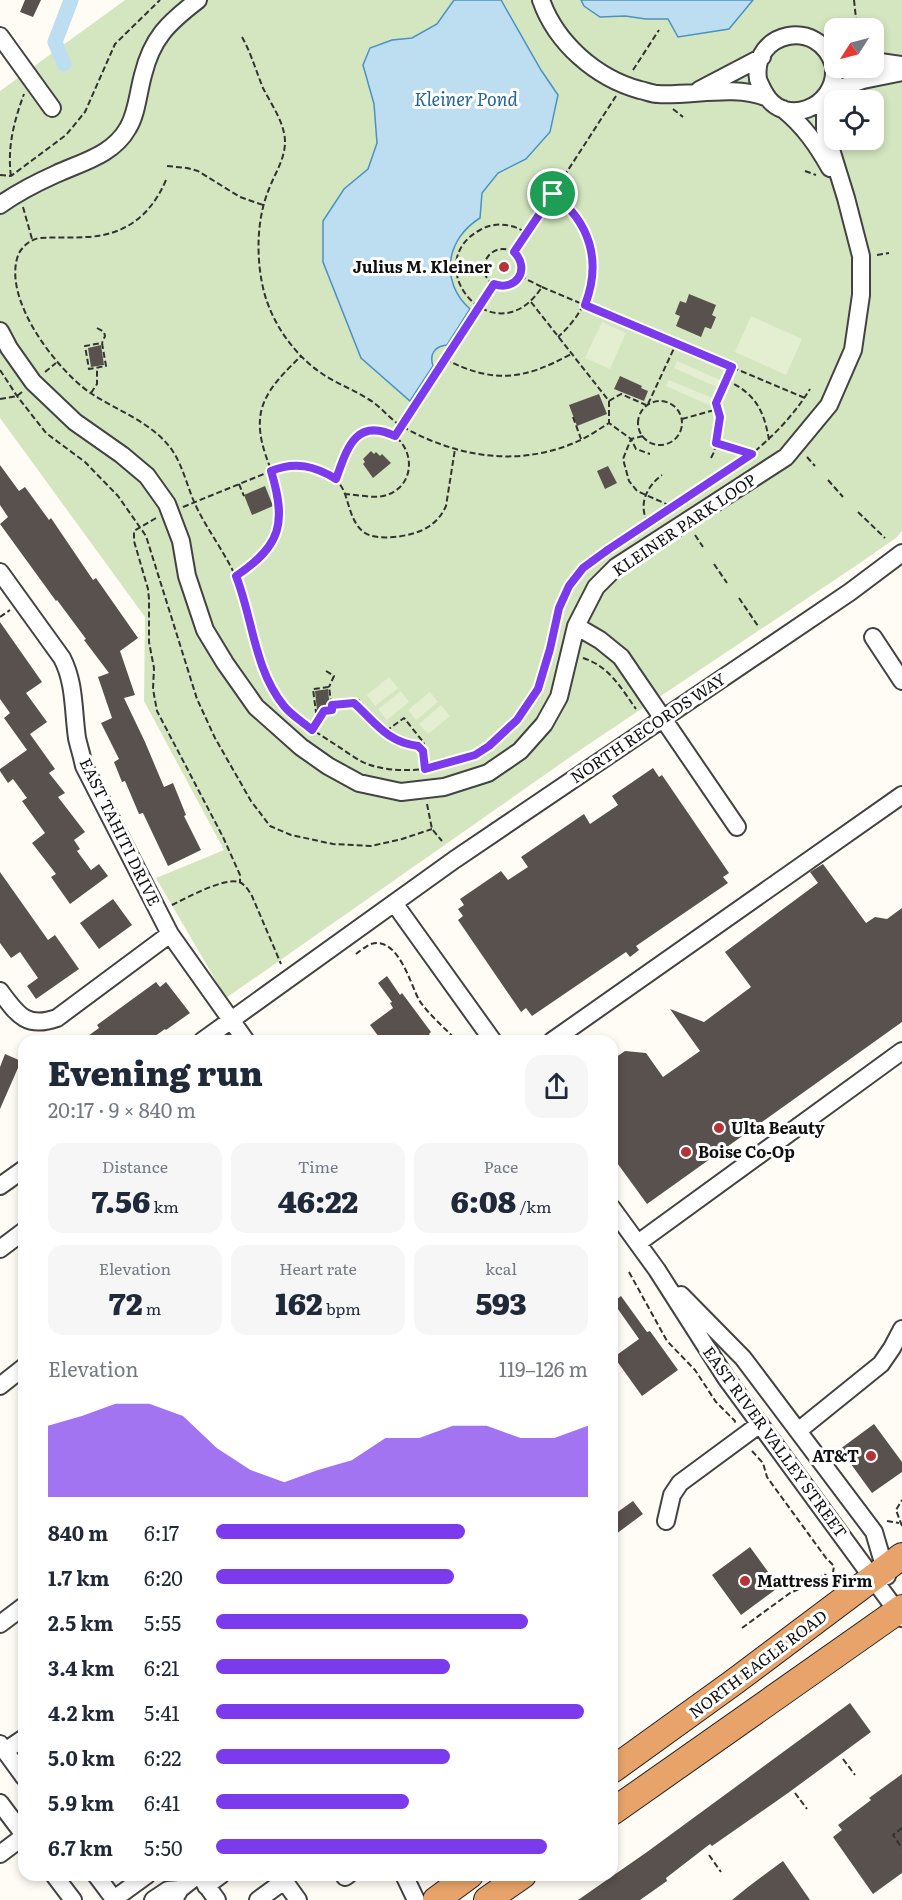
<!DOCTYPE html>
<html lang="en">
<head>
<meta charset="utf-8">
<style>
  body { margin:0; font-family:Literata,serif; background:#f6f6f7; color:#1f2937; height:100vh; display:flex; flex-direction:column; font-size:22px; white-space:nowrap }
  * { box-sizing:border-box; margin:0 }
  p { font-size:20px; color:#747a83 }
  .icon { flex:none; width:33px; height:33px; fill:none; stroke:currentColor; stroke-width:2; stroke-linecap:round; stroke-linejoin:round }
  .map { position:relative; flex:1; overflow:hidden }
  .sheet { position:absolute; left:18px; top:1035px; width:600px; height:846px; display:flex; flex-direction:column; background:#fff; border-radius:18px; box-shadow:0 3px 9px #0003 }
  .sheet>* { flex:none }
  .needle { width:39px; rotate:234deg }
  .controls { position:absolute; left:824px; top:18px; display:grid; gap:12px }
  .controls a { display:grid; place-items:center; width:60px; height:60px; border-radius:12px; background:#fff; box-shadow:0 3px 9px #0003; font-size:30px }
  .pin { position:absolute; display:grid; place-items:center; width:51px; height:51px; color:#fff; margin:-26px; border:3px solid #fff; border-radius:50%; box-shadow:0 2px 6px #0007 }
  .round { display:grid; place-items:center; flex:none; width:63px; height:63px; border-radius:18px; background:#f6f6f7 }
  .headline { display:flex; align-items:center; justify-content:space-between; height:102px; padding:0 30px }
  h1 { font-size:33px; font-weight:800; line-height:45px }
  .stats { display:grid; grid-template-columns:repeat(3,1fr); gap:9px; height:102px; padding:6px 30px }
  .stats div { display:grid; align-content:center; border-radius:15px; background:#f6f6f7; text-align:center }
  .stats b { font-size:30px; font-weight:800 }
  .stats small { font-size:16px; font-weight:400 }
  .stats p { font-size:16px }
  .chart { height:168px; padding:12px 30px }
  .chart p { display:flex; justify-content:space-between }
  .chart svg { width:100%; height:108px; margin-top:6px; fill:#7c3aed; opacity:.7 }
  ul { padding:0 30px; list-style:none; font-size:20px }
  li { display:grid; grid-template-columns:96px 72px 1fr; align-items:center; height:45px }
  li i { height:15px; border-radius:8px; background:#7c3aed }
  .map>svg:first-child { display:block }
</style>
</head>
<body>
<div class="map">
<svg width="902" height="1900" viewBox="0 0 902 1900">
  <rect width="100%" height="100%" fill="#fefcf4"/>
  <path fill="#d4e6c0" fill-rule="evenodd" d="M 125,0 L 902,0 L 902,531 L 896,538 L 854,567 L 586,746 L 226,998 L 156,878 L 224,850 L 144,701 L 145,617 L 0,418 L 0,91 ZM 834,28 L 873,28 L 873,68 L 834,68 ZM 834,100 L 873,100 L 873,140 L 834,140 Z"/>
  <path fill="#e4eed1" d="M 751,316 L 802,339 L 786,375 L 735,352 Z
    M 602,322 L 626,333 L 610,369 L 585,358 Z
    M 677,361 L 720,380 L 717,387 L 674,368 Z
    M 669,380 L 712,398 L 709,405 L 666,386 Z
    M 389,677 L 398,688 L 375,706 L 367,695 Z
    M 401,691 L 409,702 L 387,720 L 378,709 Z
    M 430,692 L 438,702 L 416,720 L 408,710 Z
    M 441,705 L 450,716 L 428,734 L 419,724 Z"/>
  <path fill="#bdddf1" stroke="#4a92c2" stroke-width="1.5" d="M 454,0 L 501,0 L 541,70 L 558,95 L 550,132 L 526,159 L 498,173 L 482,193 L 480,218 C 446,239 439,281 470,309 L 447,345 C 435,346 429,354 433,366 L 410,401 L 361,358 L 323,262 L 323,221 L 344,189 L 368,169 L 377,143 L 374,104 L 363,65 L 370,48 L 392,40 L 412,38 L 437,24 Z
    M 581,0 L 753,0 L 729,29 L 678,37 L 668,19 L 646,19 L 625,16 L 600,17 L 584,6 Z"/>
  <g fill="none" stroke-linecap="round" stroke-linejoin="round">
    <path stroke="#bdddf1" stroke-width="15" d="M 64,64 L 55,42 L 71,0"/>
  </g>
  <path fill="#58514d" d="M 25,0 L 41,0 L 33,17 L 20,12 Z
    M 689,294 L 716,305 L 712,315 L 716,317 L 711,329 L 705,327 L 701,337 L 676,326 L 680,316 L 675,314 L 680,301 L 686,303 Z
    M 101,345 L 104,365 L 91,367 L 88,348 Z
    M 620,376 L 642,386 L 641,388 L 648,391 L 644,401 L 614,389 Z
    M 599,394 L 607,414 L 577,426 L 569,405 Z
    M 371,451 L 374,454 L 376,452 L 380,456 L 382,454 L 391,463 L 373,478 L 363,464 L 365,462 L 363,459 Z
    M 0,465 L 19,491 L 25,487 L 49,520 L 51,518 L 93,580 L 96,578 L 138,638 L 120,651 L 135,695 L 124,698 L 145,742 L 164,787 L 173,783 L 186,815 L 184,816 L 201,850 L 168,866 L 143,813 L 139,814 L 125,781 L 122,782 L 114,762 L 119,759 L 101,723 L 112,718 L 98,677 L 109,673 L 84,640 L 86,639 L 57,600 L 56,601 L 0,524 L 8,517 L 0,505 Z
    M 608,466 L 617,483 L 605,489 L 597,471 Z
    M 265,486 L 273,506 L 252,515 L 244,495 Z
    M 0,622 L 42,682 L 26,693 L 47,722 L 30,734 L 55,769 L 49,773 L 65,793 L 58,797 L 85,832 L 74,840 L 80,849 L 77,851 L 91,870 L 99,864 L 108,876 L 70,904 L 51,877 L 56,874 L 32,843 L 45,833 L 22,801 L 27,798 L 13,779 L 8,783 L 0,771 L 0,769 L 27,750 L 4,718 L 10,713 L 0,699 Z
    M 328,689 L 330,709 L 317,710 L 315,691 Z
    M 653,768 L 659,777 L 662,775 L 729,873 L 723,877 L 728,883 L 636,946 L 639,950 L 630,957 L 626,952 L 532,1016 L 526,1008 L 521,1012 L 458,920 L 463,916 L 458,909 L 464,905 L 460,899 L 501,871 L 508,880 L 528,867 L 521,857 L 584,814 L 590,824 L 618,805 L 612,796 Z
    M 823,864 L 866,923 L 875,917 L 887,919 L 902,908 L 902,1022 L 647,1204 L 612,1156 L 612,1060 L 625,1051 L 646,1053 L 663,1077 L 700,1051 L 670,1009 L 704,1022 L 751,987 L 725,952 L 818,883 L 810,872 Z
    M 0,872 L 48,940 L 55,935 L 79,969 L 36,999 L 27,986 L 38,978 L 20,952 L 11,958 L 0,943 Z
    M 113,899 L 132,925 L 99,949 L 80,923 Z
    M 387,976 L 400,995 L 402,993 L 431,1032 L 429,1034 L 434,1041 L 382,1041 L 370,1025 L 393,1008 L 390,1003 L 392,1002 L 378,983 Z
    M 156,982 L 160,987 L 166,982 L 190,1013 L 166,1030 L 165,1029 L 148,1041 L 81,1041 L 99,1028 L 97,1025 Z
    M 5,1054 L 21,1061 L 0,1109 L 0,1067 Z
    M 621,1296 L 647,1332 L 650,1331 L 678,1370 L 642,1396 L 614,1357 L 639,1339 L 613,1302 Z
    M 874,1424 L 902,1462 L 902,1472 L 872,1493 L 840,1449 Z
    M 633,1501 L 643,1514 L 612,1537 L 612,1516 Z
    M 750,1547 L 779,1587 L 741,1615 L 712,1575 Z
    M 850,1703 L 871,1732 L 788,1793 L 712,1846 L 710,1844 L 666,1878 L 667,1881 L 640,1900 L 578,1900 L 647,1852 Z
    M 902,1774 L 902,1873 L 873,1894 L 833,1837 L 842,1830 L 838,1825 L 871,1800 L 869,1798 Z
    M 783,1861 L 810,1900 L 732,1900 L 748,1887 Z"/>
  <g fill="none" stroke-linecap="round" stroke-linejoin="round">
    <defs>
      <path id="minor" d="M 541,0 C 556,43 596,78 640,90 C 646,91 652,94 658,94 C 694,96 734,84 768,98
        M 0,36 L 52,108
        M 873,61 L 902,65
        M 834,66 C 819,16 751,32 758,79 C 759,83 762,88 764,92 C 783,129 837,108 834,68
        M 699,90 L 762,57
        M 829,92 L 863,80 L 902,72
        M 783,109 C 804,126 817,145 830,168
        M 0,205 C 18,192 36,183 56,174 C 82,162 113,155 128,128 C 137,113 138,93 143,75 C 152,38 168,23 198,0
        M 0,331 L 9,348 L 33,382 L 75,422 L 122,455 L 147,476 L 167,504 L 181,541 L 187,576 L 205,630 L 225,663 L 256,707 L 301,747 L 328,766 L 359,783 L 401,792 L 444,787 L 488,773 L 520,751 L 544,724 L 559,697 L 576,626 L 596,587 L 616,567 L 786,457 L 829,405 L 853,350 L 861,295 L 861,256 L 846,198 L 825,130 L 825,97
        M 0,572 L 62,658 C 75,683 73,710 77,738 C 79,747 82,756 84,766 L 170,934 L 246,1041
        M 576,626 L 600,640 L 621,657 L 737,827
        M 873,637 L 902,681
        M 394,903 L 493,1041
        M 0,991 C 17,1014 26,1029 57,1018 L 170,934
        M 202,1041 L 454,860 L 850,592 L 902,553
        M 552,1041 L 902,795
        M 0,1186 L 24,1169
        M 612,1208 L 657,1270 L 726,1378 L 902,1618
        M 638,1243 L 902,1051
        M 0,1249 L 24,1231
        M 681,1295 L 743,1358 L 874,1532 L 887,1576
        M 0,1386 L 24,1367
        M 798,1431 L 881,1364 L 892,1348 L 902,1329
        M 666,1521 L 672,1495 L 680,1483 L 760,1424
        M 0,1624 L 24,1606
        M 0,1744 L 5,1751 L 24,1738
        M 5,1751 L 24,1777
        M 0,1803 L 24,1835
        M 0,1854 L 24,1836
        M 54,1875 L 73,1900
        M 96,1875 L 114,1899 L 147,1875
        M 199,1875 L 217,1900
        M 280,1875 L 298,1900
        M 404,1875 L 416,1900
        M 345,1877 L 348,1875
        M 206,1886 L 221,1875
        M 153,1900 L 168,1890 L 180,1889
        M 174,1900 L 180,1889 L 198,1875
        M 258,1900 L 284,1881"/>
      <path id="highway" d="M 612,1770 L 734,1682 L 902,1556
        M 612,1812 L 902,1608
        M 436,1900 L 470,1875
        M 487,1900 L 523,1875"/>
    </defs>
    <use href="#minor" stroke="#434343" stroke-width="20"/>
    <use href="#highway" stroke="#212121" stroke-width="28"/>
    <path stroke="#323232" stroke-width="2" stroke-dasharray="6 3" stroke-linecap="butt" d="M 854,0 L 857,28
      M 242,37 C 251,53 256,71 263,88 C 271,104 285,123 285,142 C 285,159 275,173 269,189 C 256,220 256,260 264,292 C 273,325 295,356 324,375 C 338,384 354,390 368,399 C 381,406 390,420 403,427 C 457,457 516,467 574,443 C 586,438 598,430 609,423 L 631,439 L 623,459 L 629,481 L 637,491 L 673,507
      M 633,70 L 659,30
      M 673,109 L 683,117
      M 167,166 L 187,168 L 198,171 L 240,197 L 263,205
      M 805,171 L 816,175
      M 0,175 L 11,176 L 66,135 L 85,112 L 115,44 L 160,0
      M 11,176 C 7,148 14,121 24,94
      M 166,180 C 151,215 126,235 87,237 C 71,238 55,237 39,238 C 30,240 24,245 19,253 C 0,297 57,371 92,394 C 118,411 153,423 172,450 C 183,466 187,486 195,504 C 210,536 233,562 243,596 C 252,625 255,657 269,684 C 284,712 311,729 336,745 C 347,752 358,761 370,765 C 379,768 393,770 402,770 C 457,772 520,739 539,686 C 553,647 552,603 581,571 C 597,554 621,541 640,529 C 701,489 771,453 810,389
      M 553,194 C 605,233 606,294 558,337
      M 23,207 L 32,239
      M484 268a19 19 0 1 1 38 0a19 19 0 1 1-38 0Z
      M 515,252 L 616,96
      M 877,255 L 889,253
      M 520,276 L 542,287 C 495,359 416,265 480,230 C 496,221 512,224 527,233
      M 542,287 L 805,398
      M 531,302 L 609,401 L 609,423
      M 97,328 L 104,332 L 105,336 L 102,343
      M 102,343 L 106,366 L 89,369 L 85,346 Z
      M 445,359 C 493,384 524,380 571,354
      M 0,370 L 17,396 L 46,433 L 85,462 L 118,496 L 146,536 L 197,699 L 215,738 L 251,801 L 270,826 L 291,835 L 333,844 L 371,846 L 402,839 L 432,829
      M 45,372 L 56,363
      M 726,380 C 755,393 764,410 769,440
      M 91,393 L 97,384 L 97,368
      M 0,399 L 17,396 L 22,392
      M 609,401 L 621,394 L 646,405
      M638 423a22 22 0 1 1 44 0a22 22 0 1 1-44 0Z
      M 648,404 L 676,344
      M 573,417 L 581,439
      M 682,419 L 718,409
      M 396,435 L 494,284
      M 643,436 L 631,439 L 636,449 L 650,454
      M 716,443 L 751,454
      M 807,457 L 815,466
      M 711,458 L 714,452 L 720,427 L 720,417 L 716,403 L 732,367
      M 336,479 C 340,469 342,458 347,448 C 351,440 359,434 368,432 C 409,422 426,481 387,495 C 375,499 359,495 346,494
      M 828,480 L 843,497
      M 239,484 L 244,496
      M 183,507 L 281,467 C 306,462 338,469 346,497 C 350,509 353,525 365,533 C 379,542 415,536 428,527 C 436,522 442,515 446,506 L 455,449
      M 858,512 L 885,538
      M 156,518 L 134,531 L 134,541 L 148,589 L 149,599 L 149,642 L 154,668 L 153,689 L 157,711 L 223,837 L 240,875 L 240,882
      M 648,523 C 638,505 646,487 662,475
      M 695,535 L 703,547
      M 714,564 L 727,583
      M 236,576 C 281,547 288,521 271,470 C 264,451 257,433 261,412 C 266,389 285,372 301,356
      M 739,598 L 758,626
      M 0,617 L 10,610
      M 583,658 C 609,666 621,688 636,709
      M 326,671 L 334,676 L 329,687
      M 355,703 L 359,700 L 382,729
      M 331,705 L 354,703 C 376,723 387,741 418,746 C 425,754 425,764 425,775
      M 312,730 L 324,711 L 332,710 L 329,687 L 313,689 L 316,712 L 324,711
      M 386,731 L 404,718 L 424,743 L 420,748
      M 427,804 L 432,829 L 442,841
      M 172,905 C 186,898 225,877 239,882 C 245,884 249,891 252,896 L 281,964
      M 356,954 C 360,951 366,946 371,944 C 398,936 410,983 419,1000 C 429,1015 445,1028 457,1041
      M 629,1272 L 667,1341 L 695,1370 L 716,1402 L 735,1421 L 734,1424
      M 752,1451 L 763,1463 L 767,1477 L 772,1484 L 826,1558 L 834,1566 L 832,1579
      M 612,1470 L 613,1471
      M 887,1521 L 899,1523
      M 902,1526 L 896,1510 L 902,1500
      M 742,1628 L 790,1593 L 812,1583 L 824,1574 L 833,1580
      M 843,1759 L 855,1775
      M 795,1793 L 807,1809
      M 902,1828 L 893,1835 L 902,1848
      M 709,1855 L 721,1872"/>
    <use href="#minor" stroke="#fff" stroke-width="16"/>
    <use href="#highway" stroke="#e7a369" stroke-width="26"/>
  </g>
  <g fill="none" stroke-linecap="round" stroke-linejoin="round">
    <defs>
      <path id="route" d="M 553,194 C 590,222 602,261 585,305 L 732,367 L 716,403 L 720,417 L 716,443 L 752,454 L 609,549 L 583,568 L 569,586 L 559,608 L 550,649 L 538,689 L 517,720 L 489,746 L 475,755 L 425,769 L 423,751 L 418,746 C 387,742 376,723 354,703 L 332,705 L 332,710 L 324,711 L 312,730 C 303,722 291,715 284,706 C 254,669 253,619 236,576 C 281,546 287,523 271,471 C 295,461 315,466 336,479 C 347,449 355,417 395,436 L 494,284 C 516,292 531,269 514,252 Z"/>
    </defs>
    <use href="#route" stroke="#fff" stroke-width="12"/>
    <use href="#route" stroke="#7c3aed" stroke-width="8"/>
  </g>
  <g fill="#b4343a" stroke="#fff" stroke-width="2">
    <circle cx="504" cy="267" r="6"/>
    <circle cx="719" cy="1128" r="6"/>
    <circle cx="686" cy="1152" r="6"/>
    <circle cx="871" cy="1456" r="6"/>
    <circle cx="745" cy="1581" r="6"/>
  </g>
  <g text-anchor="middle" stroke-width="6" stroke-linejoin="round" paint-order="stroke">
    <g font-size="16" font-weight="bold" fill="#101010" stroke="#fff" text-anchor="start">
      <text x="492" y="273" text-anchor="end">Julius M. Kleiner</text>
      <text x="731" y="1134">Ulta Beauty</text>
      <text x="698" y="1158">Boise Co-Op</text>
      <text x="859" y="1462" text-anchor="end">AT&amp;T</text>
      <text x="757" y="1587">Mattress Firm</text>
    </g>
    <g font-size="16" fill="#101010" stroke="#fff">
      <text transform="translate(684 525) rotate(-34)" y="6">KLEINER PARK LOOP</text>
      <text transform="translate(648 728) rotate(-34)" y="6">NORTH RECORDS WAY</text>
      <text transform="translate(120 832) rotate(64)" y="6">EAST TAHITI DRIVE</text>
      <text transform="translate(775 1442) rotate(54)" y="6">EAST RIVER VALLEY STREET</text>
      <text transform="translate(758 1664) rotate(-37)" y="6">NORTH EAGLE ROAD</text>
    </g>
    <g font-size="18" font-style="italic" fill="#236598" stroke="#fff">
      <text x="466" y="106">Kleiner Pond</text>
    </g>
  </g>
</svg>
<div class="controls">
<a><svg class="needle" viewBox="-14 -14 28 28"><path d="M0-13l5 13h-10z" fill="#e53935"/><path d="M0 13l5-13h-10z" fill="#747a83"/></svg></a>
<a><svg class="icon" aria-label="locate" viewBox="0 0 24 24"><circle cx="12" cy="12" r="6"/><path d="M12 2v4M12 18v4M2 12h4M18 12h4"/></svg></a>
</div>
<div class="pin" style="left:553px;top:194px;background:#1e9e55"><svg class="icon" aria-label="arrive" viewBox="0 0 24 24"><path d="M6 21V4h12l-3 4 3 4H6"/></svg></div>
<section class="sheet">
<div class="headline"><div><h1>Evening run</h1><p>20:17 · 9 × 840 m</p></div><a class="round"><svg class="icon" aria-label="share" viewBox="0 0 24 24"><path d="M12 15V3M7 8l5-5 5 5M5 13v7h14v-7"/></svg></a></div>
<div class="stats">
<div><p>Distance</p><b>7.56<small> km</small></b></div>
<div><p>Time</p><b>46:22</b></div>
<div><p>Pace</p><b>6:08<small> /km</small></b></div>
</div>
<div class="stats">
<div><p>Elevation</p><b>72<small> m</small></b></div>
<div><p>Heart rate</p><b>162<small> bpm</small></b></div>
<div><p>kcal</p><b>593</b></div>
</div>
<div class="chart"><p><span>Elevation</span>119–126 m</p>
<svg viewBox="0 0 160 44" preserveAspectRatio="none"><path d="M0 44V15L10 11L20 6L30 6L40 11L50 24L60 33L70 38L80 33L90 29L100 20L110 20L120 15L130 15L140 20L150 20L160 15V44z"/></svg>
</div>
<ul>
<li><b>840 m</b>6:17<i style="width:67%"></i></li>
<li><b>1.7 km</b>6:20<i style="width:64%"></i></li>
<li><b>2.5 km</b>5:55<i style="width:84%"></i></li>
<li><b>3.4 km</b>6:21<i style="width:63%"></i></li>
<li><b>4.2 km</b>5:41<i style="width:99%"></i></li>
<li><b>5.0 km</b>6:22<i style="width:63%"></i></li>
<li><b>5.9 km</b>6:41<i style="width:52%"></i></li>
<li><b>6.7 km</b>5:50<i style="width:89%"></i></li>
</ul>
</section>
</div>
</body>
</html>
